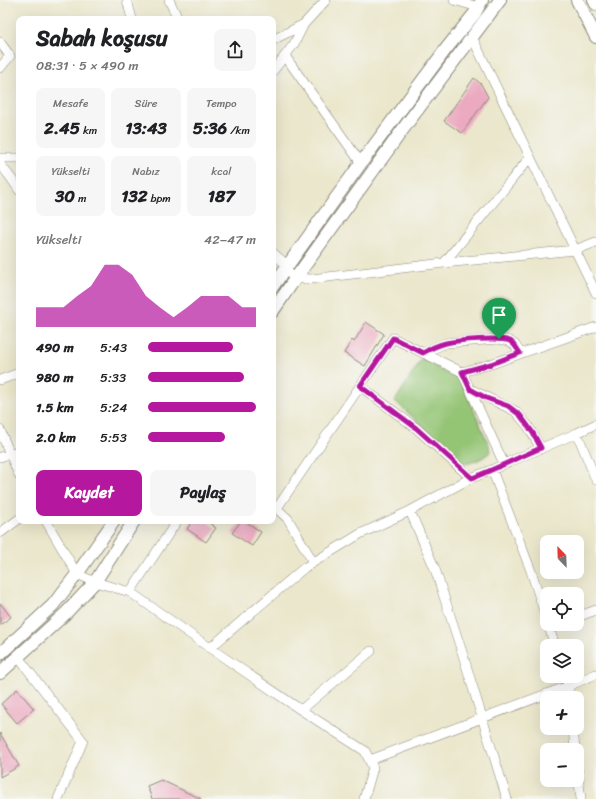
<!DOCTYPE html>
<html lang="tr">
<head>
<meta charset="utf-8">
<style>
  body { margin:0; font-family:Sriracha,sans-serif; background:#f6f6f6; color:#202124; height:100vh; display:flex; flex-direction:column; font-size:15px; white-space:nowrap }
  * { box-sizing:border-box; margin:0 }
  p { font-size:13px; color:#757577 }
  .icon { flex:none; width:22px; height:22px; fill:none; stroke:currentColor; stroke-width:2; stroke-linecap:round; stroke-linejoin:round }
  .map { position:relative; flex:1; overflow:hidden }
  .details { position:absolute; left:16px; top:16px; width:260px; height:508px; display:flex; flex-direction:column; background:#fff; border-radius:8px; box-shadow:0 4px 16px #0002 }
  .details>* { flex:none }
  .needle { width:26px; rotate:337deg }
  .buttons { position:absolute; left:540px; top:535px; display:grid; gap:8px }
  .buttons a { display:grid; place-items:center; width:44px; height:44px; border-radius:8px; background:#fff; box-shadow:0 4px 16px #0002; font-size:20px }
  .pin { position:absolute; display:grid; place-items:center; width:34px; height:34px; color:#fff; margin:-41px -17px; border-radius:50% 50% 50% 0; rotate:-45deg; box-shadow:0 0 4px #0007 }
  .pin .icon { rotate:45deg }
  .round { display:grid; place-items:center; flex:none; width:42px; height:42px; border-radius:8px; background:#f6f6f6 }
  .head { display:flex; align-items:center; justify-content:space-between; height:68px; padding:0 20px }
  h1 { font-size:22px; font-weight:700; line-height:30px }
  .stats { display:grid; grid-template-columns:repeat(3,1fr); gap:6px; height:68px; padding:4px 20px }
  .stats div { display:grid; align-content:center; border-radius:8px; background:#f6f6f6; text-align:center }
  .stats b { font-size:17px; font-weight:700 }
  .stats small { font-size:11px; font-weight:400 }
  .stats p { font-size:11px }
  .chart { height:112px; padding:8px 20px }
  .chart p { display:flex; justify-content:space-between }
  .chart svg { width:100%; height:72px; margin-top:4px; fill:#b5179e; opacity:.7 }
  .primary-button { display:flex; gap:8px; margin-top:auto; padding:8px 20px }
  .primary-button a { flex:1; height:46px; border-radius:8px; background:#b5179e; color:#fff; font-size:16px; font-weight:700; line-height:46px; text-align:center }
  .primary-button a+a { background:#f6f6f6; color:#202124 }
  ul { padding:0 20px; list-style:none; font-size:13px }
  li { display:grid; grid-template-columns:64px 48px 1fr; align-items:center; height:30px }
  li i { height:10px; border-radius:5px; background:#b5179e }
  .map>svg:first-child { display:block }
</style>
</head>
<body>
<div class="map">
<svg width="596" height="799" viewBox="0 0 596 799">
  <rect width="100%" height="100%" fill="#f6f6f2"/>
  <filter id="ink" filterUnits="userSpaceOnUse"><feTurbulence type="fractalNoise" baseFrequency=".025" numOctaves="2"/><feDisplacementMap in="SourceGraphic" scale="8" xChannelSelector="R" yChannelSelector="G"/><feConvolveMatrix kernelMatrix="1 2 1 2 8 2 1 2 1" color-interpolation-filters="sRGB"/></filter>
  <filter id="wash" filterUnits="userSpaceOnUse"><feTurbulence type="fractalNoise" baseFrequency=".012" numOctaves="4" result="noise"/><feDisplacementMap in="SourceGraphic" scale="16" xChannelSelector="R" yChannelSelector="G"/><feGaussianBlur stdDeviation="0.9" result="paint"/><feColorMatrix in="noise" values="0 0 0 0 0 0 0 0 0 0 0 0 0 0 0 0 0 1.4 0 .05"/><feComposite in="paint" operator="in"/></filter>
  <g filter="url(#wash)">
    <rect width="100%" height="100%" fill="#ebe7cc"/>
    <path fill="#94c575" stroke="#607850" d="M 422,358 L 459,377 L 489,445 L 490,452 C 484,458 473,463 464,464 L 395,401 Z"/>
    <g id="blocks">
      <path fill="#ecaac1" d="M 474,78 L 481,84 L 488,97 L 462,133 L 444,121 Z
        M 366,322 L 384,334 L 365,366 L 344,353 L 352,340 L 354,342 Z
        M 192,521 L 206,521 L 216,528 L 206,542 L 187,529 Z
        M 241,521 L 245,521 L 261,532 L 252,546 L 232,533 Z
        M 0,603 L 11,617 L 0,625 Z
        M 17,689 L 34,709 L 17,723 L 1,704 Z
        M 0,733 L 19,766 L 0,777 Z
        M 161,780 L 201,799 L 152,799 L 147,786 Z"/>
    </g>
  </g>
  <g filter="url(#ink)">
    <use href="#blocks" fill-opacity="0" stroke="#8b897c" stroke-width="1"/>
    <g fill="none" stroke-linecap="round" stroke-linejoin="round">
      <defs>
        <path id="minor" d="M 127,0 L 132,19
          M 169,0 L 178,19
          M 454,0 L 478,7
          M 472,37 L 596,293
          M 273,40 L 304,24 L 326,0
          M 0,42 L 10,56 L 0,68
          M 285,56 L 361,163
          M 273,71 L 294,44 L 304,24
          M 0,158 L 19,158
          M 0,164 L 11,178 L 19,190
          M 273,253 L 287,265
          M 444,263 L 530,157
          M 284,270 L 296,278 L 311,279 L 444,263 L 575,250 L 596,242
          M 423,353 L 446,343 L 499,339 L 509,341 L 515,345 L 520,353
          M 462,372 L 491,364 L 596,327
          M 0,380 L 19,373
          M 360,386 L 416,428 L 471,478
          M 470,389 L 515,411 L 528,426 L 541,449
          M 0,430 L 10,454 L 19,450
          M 577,433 L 596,480
          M 0,457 L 10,454 L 19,475
          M 492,470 L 531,571 L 547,620
          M 273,505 L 288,519 L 313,562
          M 277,508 L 393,338 L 462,372 L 504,464
          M 410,511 L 435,569 L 462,652 L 507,799
          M 46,521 L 77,574 L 95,582 L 130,592 L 210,648 L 301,710 L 365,751 L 373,768 L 364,799
          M 0,533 L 19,519
          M 130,592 L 177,521
          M 577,617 L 596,610
          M 548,624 L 555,646
          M 550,628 L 561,624
          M 210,648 L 304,568 L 360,534 L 410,511 L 471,478 L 492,470 L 504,464 L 577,433 L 596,424
          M 18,657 L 83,741 L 58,799
          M 565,676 L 568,686 L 569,698
          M 301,710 L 371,651
          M 573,728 L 575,750
          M 370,760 L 568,686 L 596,674
          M 577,767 L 581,799"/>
        <path id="major" d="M 577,0 L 596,37
          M 594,0 L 596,4
          M 273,286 L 361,163 L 446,49 L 475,13 L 482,0
          M 273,311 L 290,286 L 406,125 L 500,0
          M 0,654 L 53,605 L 77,574 L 114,521
          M 0,673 L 66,613 L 95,582 L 134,521"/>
      </defs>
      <use href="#minor" stroke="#8b897c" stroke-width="10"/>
      <use href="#major" stroke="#8b897c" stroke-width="14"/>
      <use href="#minor" stroke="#fff" stroke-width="9"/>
      <use href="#major" stroke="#fff" stroke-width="12"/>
    </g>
  </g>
  <g fill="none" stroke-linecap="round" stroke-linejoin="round" filter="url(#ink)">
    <defs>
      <path id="route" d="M 393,338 L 423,353 C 431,348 438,345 446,343 C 458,340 500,337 510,341 C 515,344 517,349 520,353 L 491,364 L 462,372 L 470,389 L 486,398 L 508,406 L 520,415 L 533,433 L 541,448 C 517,458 495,469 472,478 L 416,428 L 360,386 Z"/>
    </defs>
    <use href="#route" stroke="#fff" stroke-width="8"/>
    <use href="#route" stroke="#b5179e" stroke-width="5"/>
  </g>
</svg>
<div class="buttons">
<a><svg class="needle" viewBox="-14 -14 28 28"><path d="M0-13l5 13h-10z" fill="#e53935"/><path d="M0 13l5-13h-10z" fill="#757577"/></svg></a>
<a><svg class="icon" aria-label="locate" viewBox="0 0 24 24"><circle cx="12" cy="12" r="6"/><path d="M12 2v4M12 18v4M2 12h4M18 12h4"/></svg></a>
<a><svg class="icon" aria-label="layers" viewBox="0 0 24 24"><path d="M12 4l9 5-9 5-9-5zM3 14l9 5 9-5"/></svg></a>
<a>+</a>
<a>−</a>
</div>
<div class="pin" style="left:499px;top:339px;background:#1e9e55"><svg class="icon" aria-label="arrive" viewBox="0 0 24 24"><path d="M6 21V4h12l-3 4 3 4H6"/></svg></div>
<section class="details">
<div class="head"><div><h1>Sabah koşusu</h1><p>08:31 · 5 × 490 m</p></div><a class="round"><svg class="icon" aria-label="share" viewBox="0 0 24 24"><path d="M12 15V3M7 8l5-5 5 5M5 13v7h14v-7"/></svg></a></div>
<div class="stats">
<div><p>Mesafe</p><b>2.45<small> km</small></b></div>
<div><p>Süre</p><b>13:43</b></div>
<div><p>Tempo</p><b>5:36<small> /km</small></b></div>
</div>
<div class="stats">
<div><p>Yükselti</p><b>30<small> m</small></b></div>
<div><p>Nabız</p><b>132<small> bpm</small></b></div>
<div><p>kcal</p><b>187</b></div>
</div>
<div class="chart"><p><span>Yükselti</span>42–47 m</p>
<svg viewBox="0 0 160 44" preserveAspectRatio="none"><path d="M0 44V32L10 32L20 32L30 25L40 19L50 6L60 6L70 12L80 25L90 32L100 38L110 32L120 25L130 25L140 25L150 32L160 32V44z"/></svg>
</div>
<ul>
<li><b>490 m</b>5:43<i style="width:79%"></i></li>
<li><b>980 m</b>5:33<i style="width:89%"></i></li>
<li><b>1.5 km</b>5:24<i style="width:100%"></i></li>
<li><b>2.0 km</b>5:53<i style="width:71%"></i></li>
</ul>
<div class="primary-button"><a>Kaydet</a><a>Paylaş</a></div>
</section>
</div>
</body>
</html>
